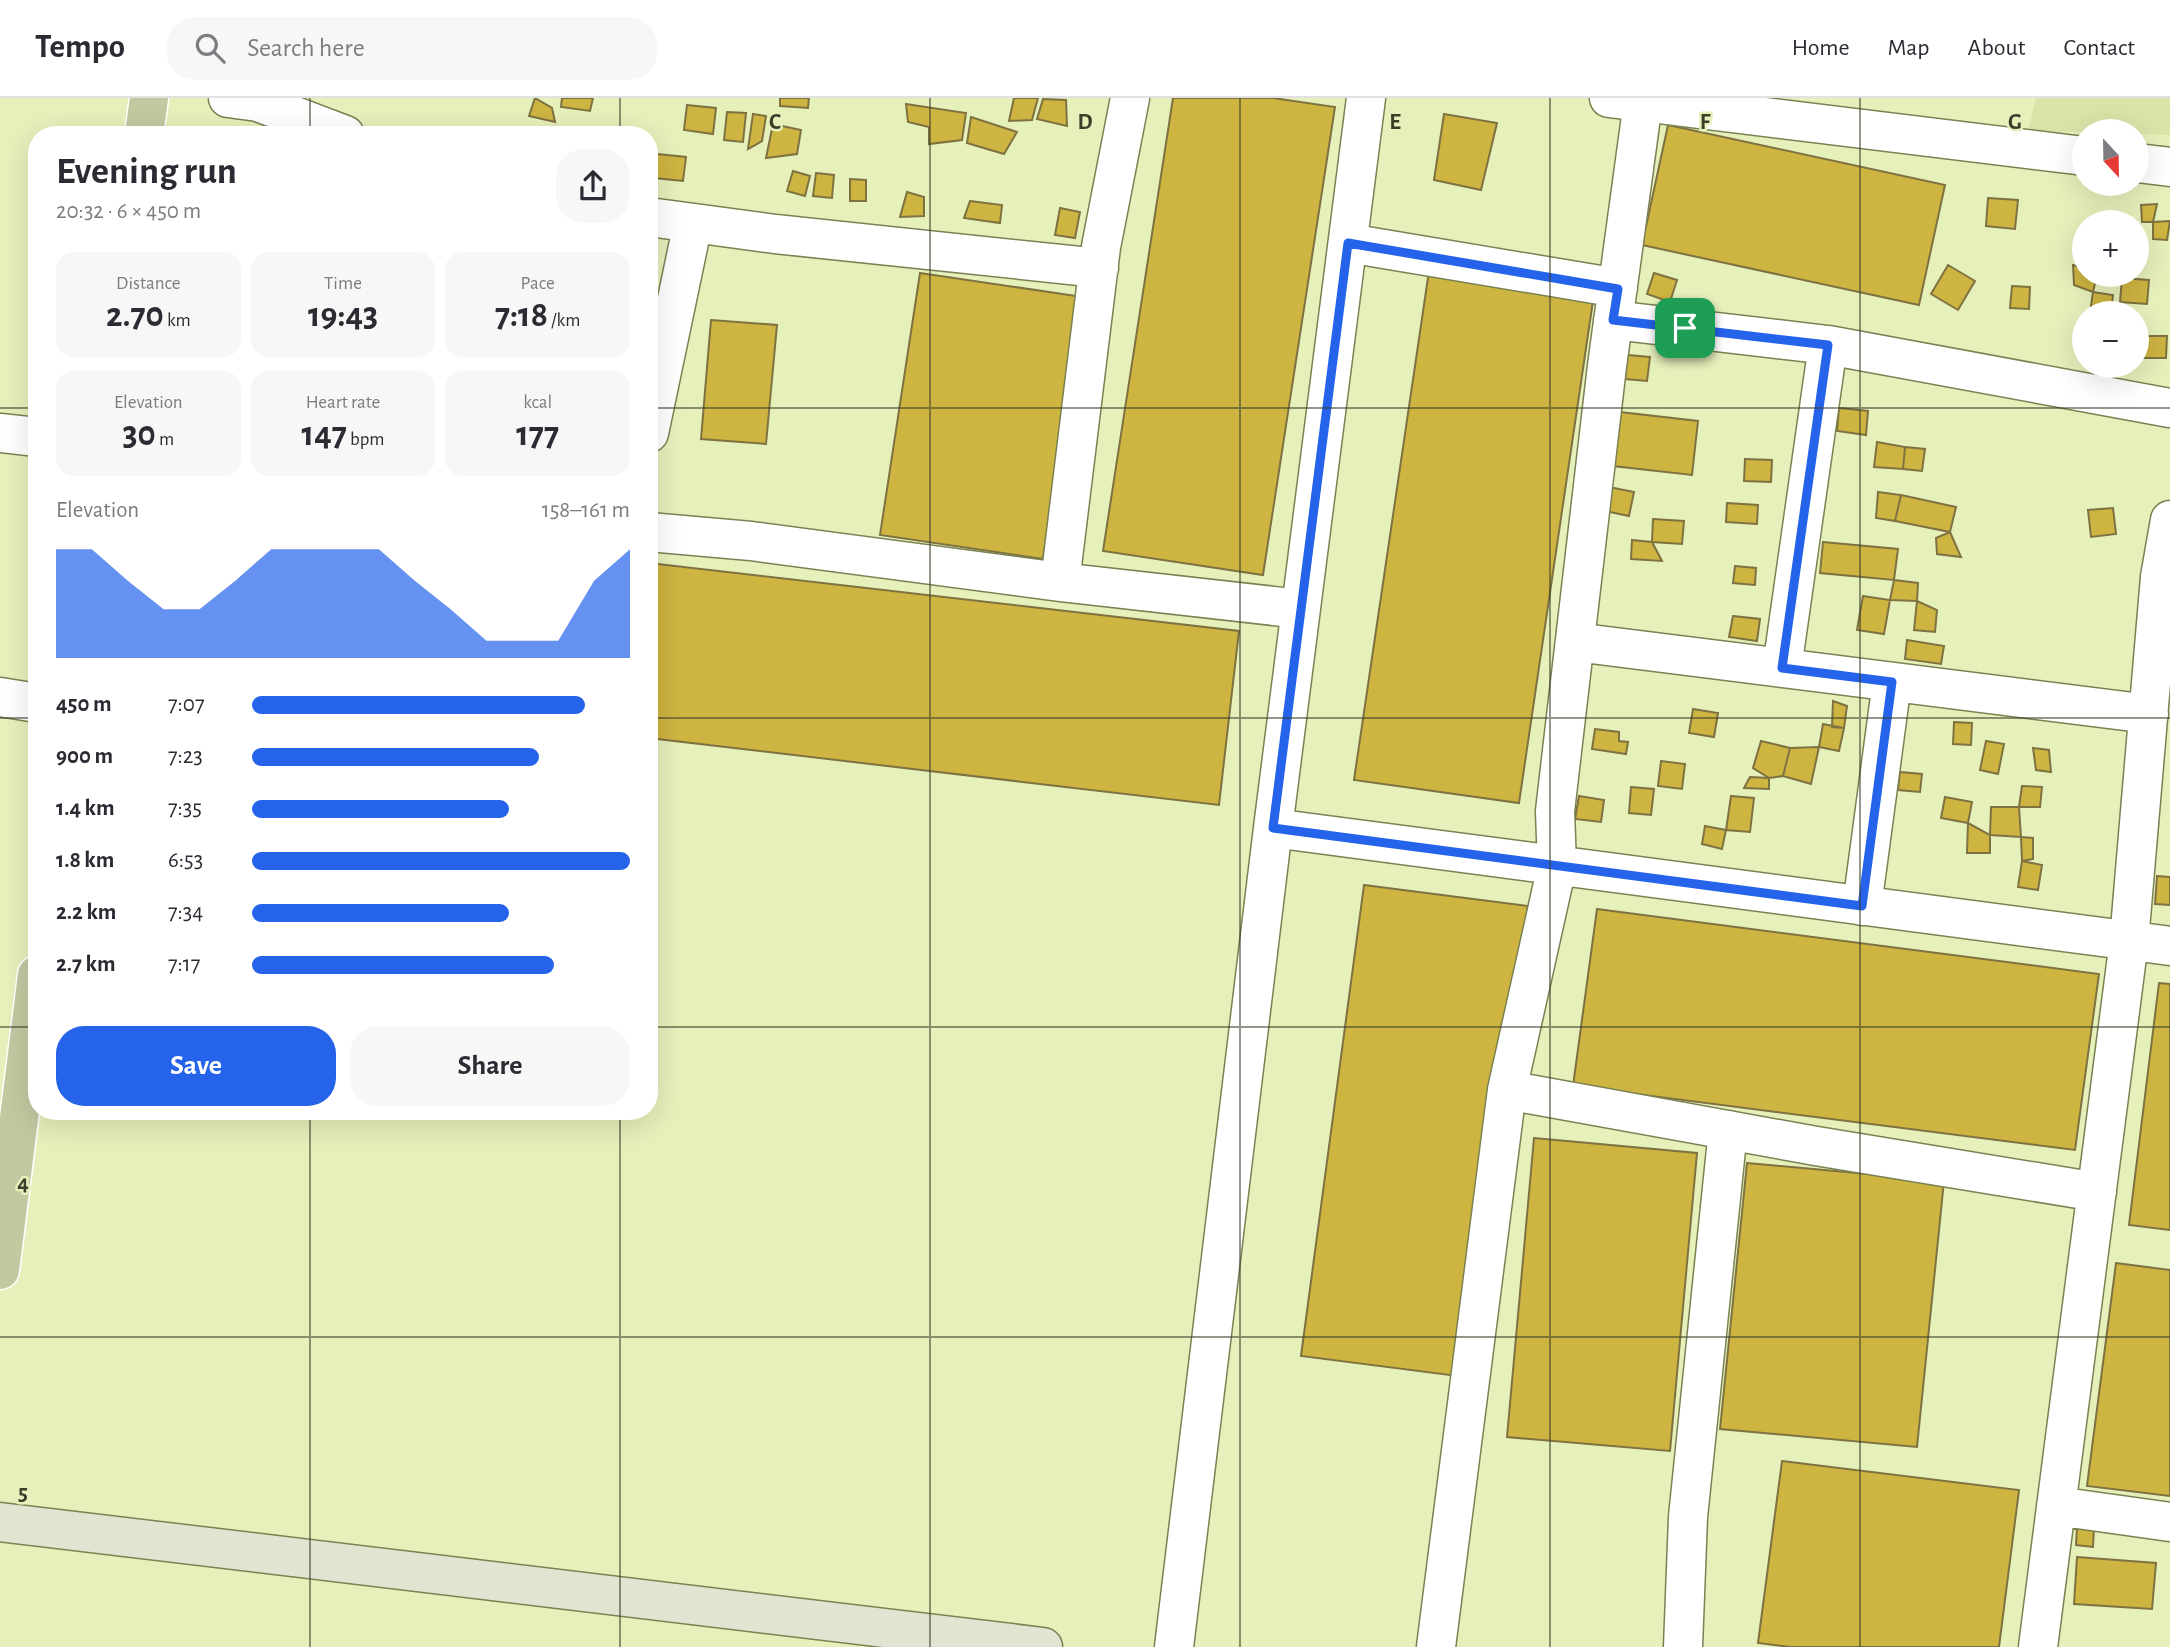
<!DOCTYPE html>
<html lang="en">
<head>
<meta charset="utf-8">
<style>
  body { margin:0; font-family:"Alegreya Sans",sans-serif; background:#f7f7f7; color:#2b2b33; height:100vh; display:flex; flex-direction:column; font-size:26px; white-space:nowrap }
  * { box-sizing:border-box; margin:0 }
  p { font-size:23px; color:#7c7c81 }
  .icon { flex:none; width:38px; height:38px; fill:none; stroke:currentColor; stroke-width:2; stroke-linecap:round; stroke-linejoin:round }
  .map { position:relative; flex:1; overflow:hidden }
  .side { position:absolute; left:28px; top:28px; width:630px; height:994px; display:flex; flex-direction:column; background:#fff; border-radius:28px; box-shadow:0 7px 28px #0002 }
  .side>* { flex:none }
  .needle { width:46px; rotate:158deg }
  .controls { position:absolute; left:2072px; top:21px; display:grid; gap:14px }
  .controls a { display:grid; place-items:center; width:77px; height:77px; border-radius:50%; background:#fff; box-shadow:0 7px 28px #0002; font-size:35px }
  .pin { position:absolute; display:grid; place-items:center; width:60px; height:60px; color:#fff; margin:-30px; border-radius:14px; box-shadow:0 4px 10px #0006 }
  .round { display:grid; place-items:center; flex:none; width:74px; height:74px; border-radius:28px; background:#f7f7f7 }
  .headline { display:flex; align-items:center; justify-content:space-between; height:119px; padding:0 28px }
  h1 { font-size:38px; font-weight:700; line-height:52px }
  .figures { display:grid; grid-template-columns:repeat(3,1fr); gap:10px; height:119px; padding:7px 28px }
  .figures div { display:grid; align-content:center; border-radius:18px; background:#f7f7f7; text-align:center }
  .figures b { font-size:35px; font-weight:700 }
  .figures small { font-size:19px; font-weight:400 }
  .figures p { font-size:19px }
  .chart { height:196px; padding:14px 28px }
  .chart p { display:flex; justify-content:space-between }
  .chart svg { width:100%; height:126px; margin-top:7px; fill:#2563eb; opacity:.7 }
  .cta { display:flex; gap:14px; margin-top:auto; padding:14px 28px }
  .cta a { flex:1; height:80px; border-radius:28px; background:#2563eb; color:#fff; font-size:28px; font-weight:700; line-height:80px; text-align:center }
  .cta a+a { background:#f7f7f7; color:#2b2b33 }
  ul { padding:0 28px; list-style:none; font-size:23px }
  li { display:grid; grid-template-columns:112px 84px 1fr; align-items:center; height:52px }
  li i { height:18px; border-radius:9px; background:#2563eb }
  header { display:flex; align-items:center; gap:42px; box-sizing:border-box; height:98px; padding:0 35px; background:#fff; border-bottom:2px solid #e1e1e2 }
  header strong { font-size:33px }
  nav { display:flex; gap:38px; margin-inline-start:auto; font-size:24px }
  .search { width:490px; height:63px; background:#f7f7f7; display:flex; align-items:center; gap:18px; box-sizing:border-box; padding:0 24px; border-radius:28px; color:#7c7c81; font-size:26px }
  .map>svg:first-child { display:block }
</style>
</head>
<body>
<header>
<strong>Tempo</strong>
<div class="search"><svg class="icon" aria-label="search" viewBox="0 0 24 24"><circle cx="10" cy="10" r="6"/><path d="M15 15l6 6"/></svg>Search here</div>
<nav><a>Home</a><a>Map</a><a>About</a><a>Contact</a></nav>
</header>
<div class="map">
<svg width="2170" height="1549" viewBox="0 0 2170 1549">
  <rect width="100%" height="100%" fill="#e6f0bb"/>
  <path fill="#dae4a8" d="M 2036,0 L 2170,0 L 2170,37 L 2137,36 L 2137,33 L 2028,34 Z"/>
  <path fill="#ceb441" stroke="#7e7241" stroke-width="2" d="M 535,0 L 552,10 L 555,24 L 529,18 Z
    M 562,0 L 593,0 L 590,13 L 561,9 Z
    M 780,0 L 809,0 L 808,10 L 780,8 Z
    M 1014,0 L 1038,0 L 1032,22 L 1009,23 Z
    M 1173,0 L 1273,0 L 1335,9 L 1263,477 L 1103,453 Z
    M 1043,1 L 1066,2 L 1067,28 L 1037,21 Z
    M 906,6 L 966,15 L 962,42 L 929,46 L 929,29 L 908,24 Z
    M 687,7 L 716,10 L 713,36 L 684,32 Z
    M 727,14 L 746,15 L 743,44 L 724,42 Z
    M 753,16 L 766,18 L 762,43 L 748,51 Z
    M 1444,16 L 1497,25 L 1481,92 L 1434,82 Z
    M 971,19 L 1017,34 L 1004,56 L 967,45 Z
    M 773,26 L 801,32 L 797,56 L 766,60 Z
    M 1668,27 L 1945,87 L 1919,207 L 1642,147 Z
    M 657,56 L 686,59 L 683,83 L 654,80 Z
    M 793,73 L 810,78 L 805,98 L 787,93 Z
    M 816,75 L 834,77 L 832,100 L 813,98 Z
    M 850,81 L 866,82 L 866,103 L 850,103 Z
    M 907,94 L 924,99 L 924,118 L 900,119 Z
    M 1988,100 L 2018,102 L 2015,131 L 1986,128 Z
    M 970,103 L 1002,107 L 1000,125 L 964,120 Z
    M 2157,106 L 2153,124 L 2142,124 L 2141,107 Z
    M 1060,110 L 1080,114 L 1075,140 L 1055,137 Z
    M 2170,123 L 2167,142 L 2153,141 L 2153,124 Z
    M 1948,167 L 1975,183 L 1958,212 L 1931,196 Z
    M 2073,167 L 2084,170 L 2084,177 L 2097,177 L 2093,194 L 2074,187 Z
    M 1429,173 L 1594,196 L 1519,705 L 1354,682 Z
    M 920,175 L 1083,199 L 1043,461 L 880,437 Z
    M 1654,175 L 1677,182 L 1670,204 L 1647,196 Z
    M 2122,180 L 2149,182 L 2147,206 L 2120,204 Z
    M 2012,188 L 2030,189 L 2029,211 L 2010,210 Z
    M 2093,194 L 2113,197 L 2111,215 L 2090,215 Z
    M 711,222 L 777,227 L 766,346 L 701,341 Z
    M 2141,238 L 2167,238 L 2166,260 L 2141,260 Z
    M 1628,257 L 1650,259 L 1647,283 L 1625,281 Z
    M 1839,310 L 1868,313 L 1866,337 L 1837,333 Z
    M 1620,314 L 1698,323 L 1692,377 L 1613,368 Z
    M 1877,344 L 1905,349 L 1903,371 L 1874,369 Z
    M 1905,349 L 1925,351 L 1922,373 L 1903,371 Z
    M 1745,361 L 1772,362 L 1771,384 L 1744,383 Z
    M 1609,389 L 1634,394 L 1629,418 L 1605,413 Z
    M 1878,394 L 1901,397 L 1895,423 L 1876,420 Z
    M 1901,397 L 1956,409 L 1950,434 L 1895,423 Z
    M 1727,405 L 1758,407 L 1757,426 L 1726,424 Z
    M 2113,410 L 2116,436 L 2091,439 L 2088,412 Z
    M 1653,421 L 1684,423 L 1682,446 L 1652,444 Z
    M 1950,434 L 1961,459 L 1937,456 L 1936,440 Z
    M 1632,442 L 1652,444 L 1662,463 L 1631,461 Z
    M 1823,444 L 1898,451 L 1894,482 L 1820,475 Z
    M 649,465 L 1239,533 L 1219,707 L 649,640 Z
    M 1735,468 L 1756,470 L 1755,487 L 1733,485 Z
    M 1894,482 L 1918,485 L 1917,503 L 1890,502 Z
    M 1863,498 L 1890,502 L 1884,536 L 1857,532 Z
    M 1917,503 L 1937,512 L 1935,534 L 1914,532 Z
    M 1733,518 L 1760,521 L 1757,543 L 1729,539 Z
    M 1907,542 L 1944,548 L 1941,566 L 1905,561 Z
    M 1833,603 L 1847,608 L 1844,630 L 1832,629 Z
    M 1693,611 L 1718,615 L 1714,639 L 1689,635 Z
    M 1954,624 L 1972,625 L 1971,647 L 1953,646 Z
    M 1823,626 L 1844,630 L 1839,653 L 1819,649 Z
    M 1595,631 L 1619,634 L 1619,643 L 1628,644 L 1626,656 L 1592,651 Z
    M 1761,643 L 1790,650 L 1783,678 L 1769,680 L 1753,670 Z
    M 1986,643 L 2004,646 L 1998,676 L 1980,672 Z
    M 1819,649 L 1811,686 L 1783,678 L 1790,650 Z
    M 2033,650 L 2049,652 L 2051,674 L 2036,672 Z
    M 1661,663 L 1685,666 L 1682,691 L 1658,688 Z
    M 1900,674 L 1922,676 L 1920,694 L 1898,692 Z
    M 1750,679 L 1769,680 L 1769,691 L 1744,690 Z
    M 2022,688 L 2042,689 L 2040,709 L 2019,709 Z
    M 1631,689 L 1654,691 L 1651,717 L 1629,715 Z
    M 1579,698 L 1604,702 L 1601,724 L 1575,721 Z
    M 1731,698 L 1754,700 L 1750,734 L 1726,732 Z
    M 1945,699 L 1972,704 L 1968,725 L 1941,720 Z
    M 1991,709 L 2019,709 L 2021,739 L 1990,737 Z
    M 1968,725 L 1990,737 L 1990,755 L 1967,755 Z
    M 1705,728 L 1726,732 L 1722,751 L 1702,746 Z
    M 2021,739 L 2033,740 L 2033,761 L 2022,763 Z
    M 2022,763 L 2042,767 L 2038,792 L 2018,789 Z
    M 2157,778 L 2170,779 L 2170,807 L 2155,806 Z
    M 1364,787 L 1528,808 L 1465,1279 L 1301,1258 Z
    M 1597,811 L 2099,876 L 2075,1052 L 1573,988 Z
    M 2159,885 L 2170,886 L 2170,1132 L 2129,1127 Z
    M 1534,1040 L 1697,1055 L 1670,1353 L 1507,1339 Z
    M 1747,1065 L 1944,1083 L 1917,1349 L 1720,1331 Z
    M 2116,1165 L 2170,1172 L 2170,1398 L 2087,1388 Z
    M 1782,1363 L 2019,1392 L 1999,1549 L 1790,1549 L 1758,1545 Z
    M 2077,1429 L 2094,1430 L 2093,1449 L 2076,1447 Z
    M 2077,1459 L 2156,1465 L 2152,1511 L 2074,1506 Z"/>
  <g fill="none" stroke-linecap="round" stroke-linejoin="round">
    <defs>
      <path id="street" d="M 228,0 L 258,4 L 345,37
        M 1609,0 L 2084,58
        M 2137,65 L 2170,69
        M 649,119 L 775,136 L 1099,170
        M 1348,145 L 1618,190
        M 1613,222 L 1828,247 L 2170,310
        M 0,335 L 37,339
        M 649,335 L 693,125
        M 649,434 L 751,443 L 1060,484 L 1301,511
        M 1060,484 L 1101,149 L 1130,0
        M 1575,544 L 2149,616
        M 1782,570 L 1828,247
        M 0,599 L 37,605
        M 1273,730 L 2170,848
        M 1862,808 L 1892,584
        M 1507,992 L 1816,1048 L 2097,1094
        M 2056,1408 L 2170,1424
        M 1174,1549 L 1273,730 L 1366,0
        M 1436,1549 L 1507,992 L 1557,768 L 1555,713 L 1607,268 L 1643,4
        M 1683,1549 L 1688,1419 L 1728,1032
        M 2038,1549 L 2129,843 L 2160,479 L 2170,422"/>
      <path id="secondary" d="M 0,1424 L 1043,1549"/>
      <path id="primary" d="M 144,37 L 149,0
        M 0,1172 L 37,877"/>
    </defs>
    <use href="#street" stroke="#7a8251" stroke-width="41"/>
    <use href="#secondary" stroke="#7a8251" stroke-width="41"/>
    <use href="#primary" stroke="#fff" stroke-width="41"/>
    <use href="#street" stroke="#fff" stroke-width="38"/>
    <use href="#secondary" stroke="#e1e4d0" stroke-width="38"/>
    <use href="#primary" stroke="#c2c9a1" stroke-width="38"/>
  </g>
  <g fill="none" stroke-linecap="round" stroke-linejoin="round">
    <defs>
      <path id="route" d="M 1348,145 L 1618,191 L 1613,222 L 1828,247 L 1782,570 L 1892,584 L 1862,808 L 1273,730 Z"/>
    </defs>
    <use href="#route" stroke="#fff" stroke-width="14"/>
    <use href="#route" stroke="#2563eb" stroke-width="9"/>
  </g>
  <path fill="none" stroke="#3b3f2a" stroke-width="2" stroke-opacity="0.55" d="M 310,0 L 310,37M 620,0 L 620,37M 930,0 L 930,1549M 1240,0 L 1240,1549M 1550,0 L 1550,1549M 1860,0 L 1860,1549M 0,310 L 37,310M 649,310 L 2170,310M 0,620 L 37,620M 649,620 L 2170,620M 0,929 L 37,929M 649,929 L 2170,929M 310,1013 L 310,1549M 620,1013 L 620,1549M 0,1239 L 2170,1239"/>
  <g font-size="23" text-anchor="middle" font-weight="bold" fill="#3b3f2a" stroke="#e6f0bb" stroke-width="5" stroke-linejoin="round" paint-order="stroke">
    <text x="775" y="31">C</text>
    <text x="1085" y="31">D</text>
    <text x="1395" y="31">E</text>
    <text x="1705" y="31">F</text>
    <text x="2015" y="31">G</text>
    <text x="23" y="1092">4</text>
    <text x="23" y="1402">5</text>
  </g>
</svg>
<div class="controls">
<a><svg class="needle" viewBox="-14 -14 28 28"><path d="M0-13l5 13h-10z" fill="#e53935"/><path d="M0 13l5-13h-10z" fill="#7c7c81"/></svg></a>
<a>+</a>
<a>−</a>
</div>
<div class="pin" style="left:1685px;top:230px;background:#1e9e55"><svg class="icon" aria-label="arrive" viewBox="0 0 24 24"><path d="M6 21V4h12l-3 4 3 4H6"/></svg></div>
<section class="side">
<div class="headline"><div><h1>Evening run</h1><p>20:32 · 6 × 450 m</p></div><a class="round"><svg class="icon" aria-label="share" viewBox="0 0 24 24"><path d="M12 15V3M7 8l5-5 5 5M5 13v7h14v-7"/></svg></a></div>
<div class="figures">
<div><p>Distance</p><b>2.70<small> km</small></b></div>
<div><p>Time</p><b>19:43</b></div>
<div><p>Pace</p><b>7:18<small> /km</small></b></div>
</div>
<div class="figures">
<div><p>Elevation</p><b>30<small> m</small></b></div>
<div><p>Heart rate</p><b>147<small> bpm</small></b></div>
<div><p>kcal</p><b>177</b></div>
</div>
<div class="chart"><p><span>Elevation</span>158–161 m</p>
<svg viewBox="0 0 160 44" preserveAspectRatio="none"><path d="M0 44V6L10 6L20 17L30 27L40 27L50 17L60 6L70 6L80 6L90 6L100 17L110 27L120 38L130 38L140 38L150 17L160 6V44z"/></svg>
</div>
<ul>
<li><b>450 m</b>7:07<i style="width:88%"></i></li>
<li><b>900 m</b>7:23<i style="width:76%"></i></li>
<li><b>1.4 km</b>7:35<i style="width:68%"></i></li>
<li><b>1.8 km</b>6:53<i style="width:100%"></i></li>
<li><b>2.2 km</b>7:34<i style="width:68%"></i></li>
<li><b>2.7 km</b>7:17<i style="width:80%"></i></li>
</ul>
<div class="cta"><a>Save</a><a>Share</a></div>
</section>
</div>
</body>
</html>
